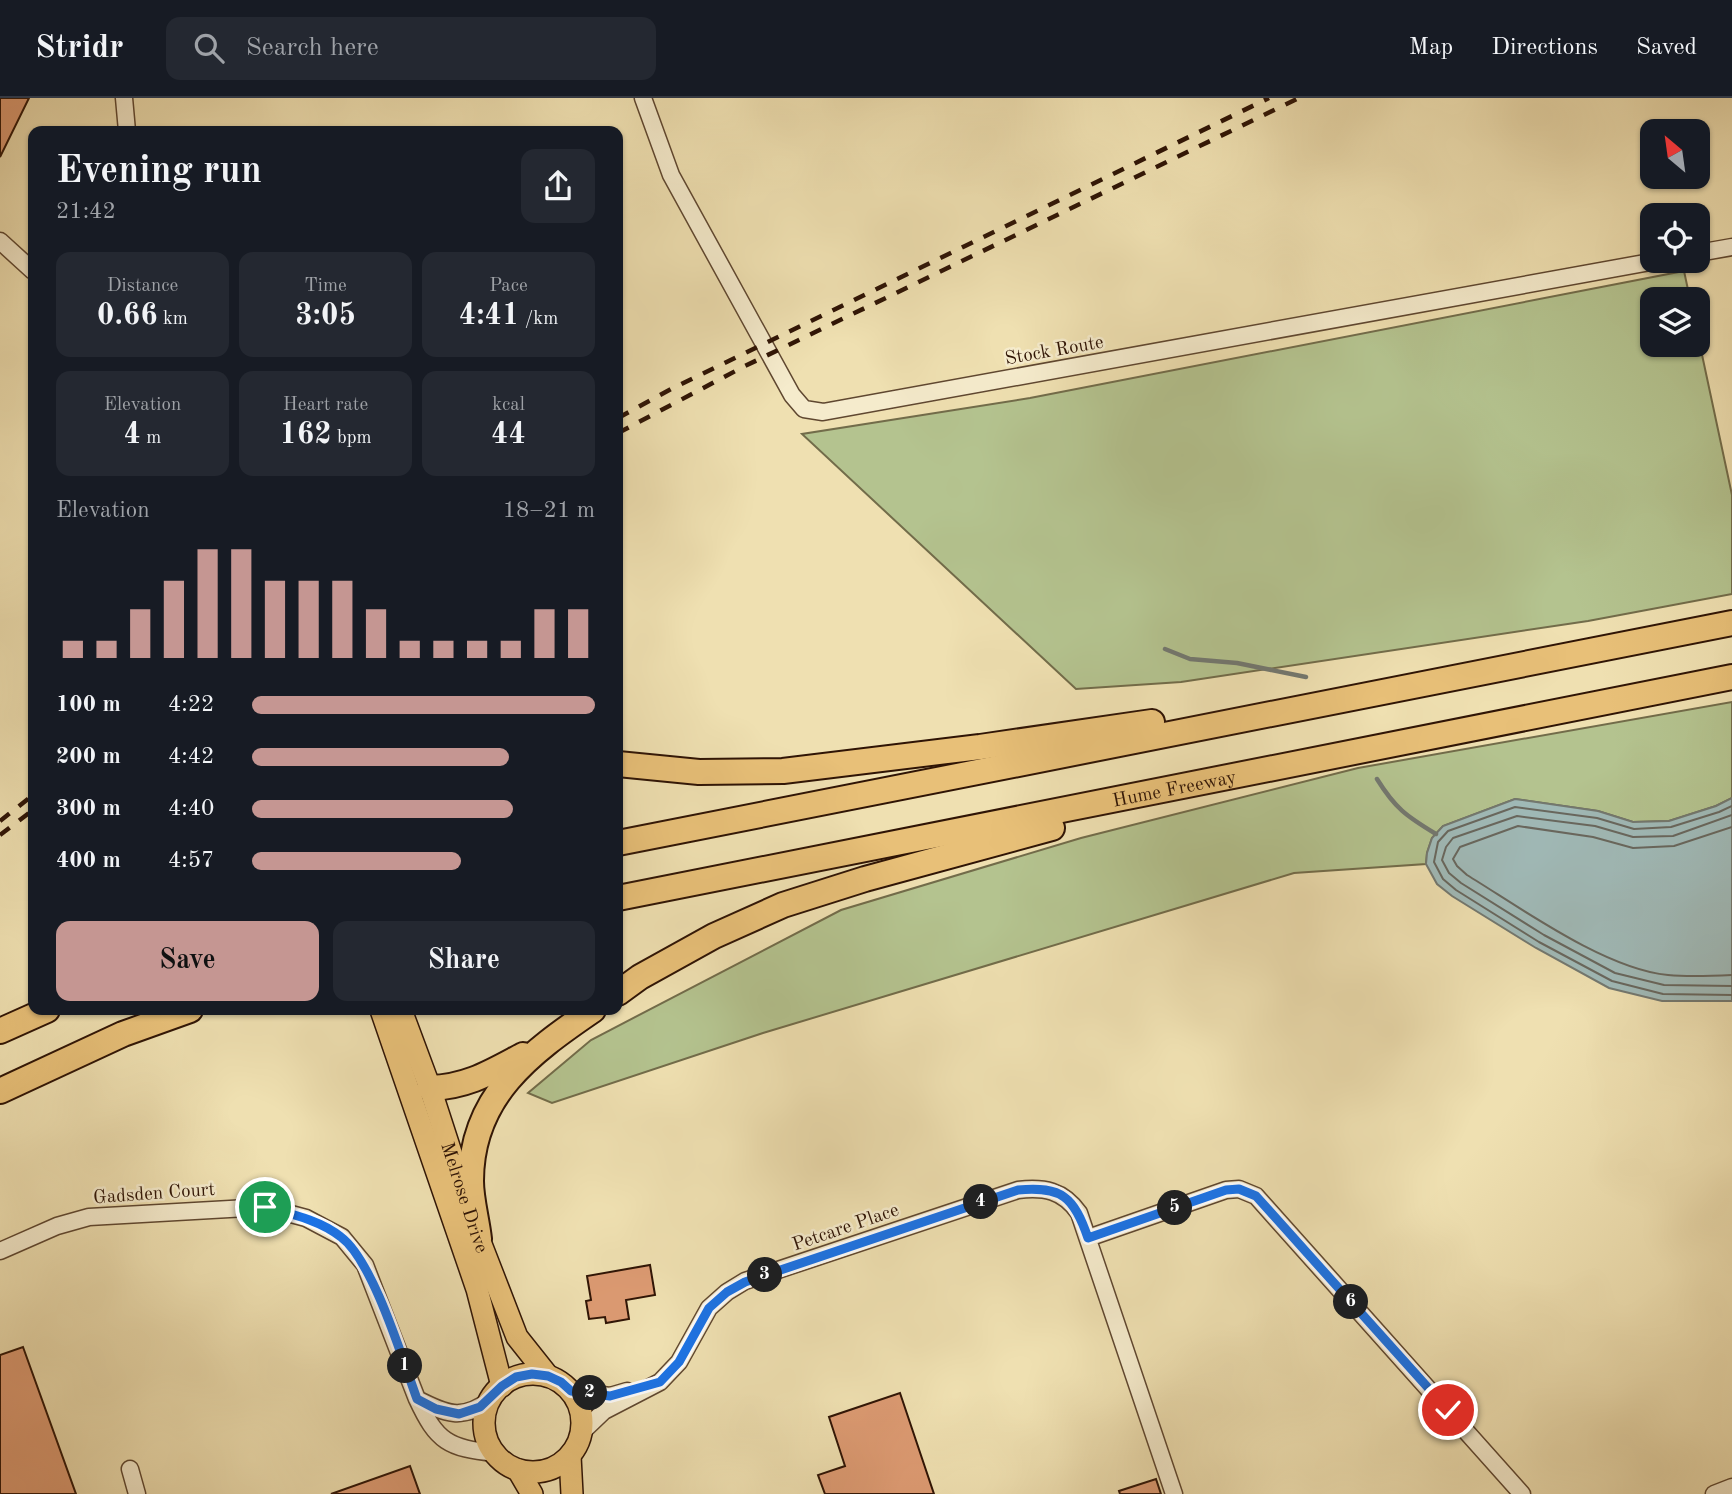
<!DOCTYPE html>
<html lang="en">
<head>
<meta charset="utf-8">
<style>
  body { margin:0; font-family:"Old Standard TT",serif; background:#242831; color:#f1f3f6; height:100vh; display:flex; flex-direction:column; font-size:26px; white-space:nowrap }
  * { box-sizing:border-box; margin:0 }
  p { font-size:23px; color:#9ea1a6 }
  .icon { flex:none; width:38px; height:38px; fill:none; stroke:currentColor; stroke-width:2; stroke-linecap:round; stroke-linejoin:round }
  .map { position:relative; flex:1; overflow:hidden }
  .drawer { position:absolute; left:28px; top:28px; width:595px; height:889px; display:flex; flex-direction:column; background:#171b24; border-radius:14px; box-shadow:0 2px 5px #0004 }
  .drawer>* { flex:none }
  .needle { width:46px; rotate:331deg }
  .fabs { position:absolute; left:1640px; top:21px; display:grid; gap:14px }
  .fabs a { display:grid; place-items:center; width:70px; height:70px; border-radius:14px; background:#171b24; box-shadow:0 2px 5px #0004; font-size:35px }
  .pin { position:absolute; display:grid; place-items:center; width:60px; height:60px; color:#fff; margin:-30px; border:4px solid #fff; border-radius:50%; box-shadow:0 2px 7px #0007 }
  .km { position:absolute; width:35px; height:35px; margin:-18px; border-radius:50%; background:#222; color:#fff; font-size:19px; line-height:35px; text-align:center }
  .round { display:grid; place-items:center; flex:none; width:74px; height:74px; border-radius:14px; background:#242831 }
  .headline { display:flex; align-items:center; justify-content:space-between; height:119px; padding:0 28px }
  h1 { font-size:38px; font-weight:700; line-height:52px }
  .stats { display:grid; grid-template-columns:repeat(3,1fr); gap:10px; height:119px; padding:7px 28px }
  .stats div { display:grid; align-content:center; border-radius:14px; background:#242831; text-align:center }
  .stats b { font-size:30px; font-weight:700 }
  .stats small { font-size:19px; font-weight:400 }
  .stats p { font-size:19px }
  .chart { height:196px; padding:14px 28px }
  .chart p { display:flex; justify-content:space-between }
  .chart svg { width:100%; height:126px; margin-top:7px; stroke:#c59692; stroke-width:6 }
  .button { display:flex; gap:14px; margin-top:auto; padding:14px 28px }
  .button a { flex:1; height:80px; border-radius:14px; background:#c59692; color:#111; font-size:28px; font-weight:700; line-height:80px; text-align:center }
  .button a+a { background:#242831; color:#f1f3f6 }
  ul { padding:0 28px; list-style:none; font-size:23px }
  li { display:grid; grid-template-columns:112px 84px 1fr; align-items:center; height:52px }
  li i { height:18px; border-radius:9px; background:#c59692 }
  header { display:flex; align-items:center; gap:42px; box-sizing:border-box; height:98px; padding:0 35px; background:#171b24; border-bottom:2px solid #363941 }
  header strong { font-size:33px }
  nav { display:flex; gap:38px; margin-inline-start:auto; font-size:24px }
  .search { width:490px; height:63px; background:#242831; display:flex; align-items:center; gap:18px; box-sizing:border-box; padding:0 24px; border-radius:14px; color:#9ea1a6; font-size:26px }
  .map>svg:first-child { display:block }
</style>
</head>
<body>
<header>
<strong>Stridr</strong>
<div class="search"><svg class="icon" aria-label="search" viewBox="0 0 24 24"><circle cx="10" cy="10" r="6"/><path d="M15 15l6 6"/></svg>Search here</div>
<nav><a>Map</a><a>Directions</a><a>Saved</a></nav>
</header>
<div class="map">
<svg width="1732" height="1396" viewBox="0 0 1732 1396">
  <rect width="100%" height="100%" fill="#efe0b1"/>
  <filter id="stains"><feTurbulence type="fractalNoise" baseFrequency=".00286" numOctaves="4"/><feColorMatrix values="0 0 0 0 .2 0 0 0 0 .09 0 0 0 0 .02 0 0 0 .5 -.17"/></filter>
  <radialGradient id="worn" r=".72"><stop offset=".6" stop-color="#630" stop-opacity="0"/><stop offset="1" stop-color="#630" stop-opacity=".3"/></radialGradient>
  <path fill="#b4c38f" stroke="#726c4a" stroke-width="2" d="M 1684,173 L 1690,201 L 1652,201 L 1652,247 L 1698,247 L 1698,238 L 1732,397 L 1732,496 L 1588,523 L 1181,584 L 1076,591 L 802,336 L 1030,300 Z
    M 1732,604 L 1732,700 L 1716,708 L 1669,723 L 1633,724 L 1598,713 L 1515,701 L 1443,728 L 1432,740 L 1427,755 L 1426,766 L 1294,775 L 763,935 L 552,1005 L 528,995 L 591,942 L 841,812 L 1081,740 L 1358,670 Z"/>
  <path fill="#a0bab8" stroke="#737870" stroke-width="2" d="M 1732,700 L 1732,903 L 1662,903 L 1609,890 L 1536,850 L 1452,798 L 1437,786 L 1426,766 L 1427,755 L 1432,740 L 1443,728 L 1515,701 L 1598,713 L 1633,724 L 1669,723 L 1716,708 Z"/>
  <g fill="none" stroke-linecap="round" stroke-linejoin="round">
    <path stroke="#68675e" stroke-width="2" d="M 1732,708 L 1719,714 L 1671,729 L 1634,731 L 1597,720 L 1515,709 L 1448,733 L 1438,744 L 1434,764 L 1443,781 L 1456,792 L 1539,844 L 1612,883 L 1663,896 L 1732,897
      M 1732,717 L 1673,738 L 1633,739 L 1595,728 L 1517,718 L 1453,740 L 1446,749 L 1442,762 L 1449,775 L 1461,785 L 1544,837 L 1615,875 L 1664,887 L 1732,888
      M 1732,729 L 1674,748 L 1633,750 L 1593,739 L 1518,728 L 1460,749 L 1453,761 L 1457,768 L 1467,777 C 1521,810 1605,871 1668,877 C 1689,879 1711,878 1732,877"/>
    <path stroke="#737870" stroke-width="4.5" d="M 1165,551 L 1190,561 L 1237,565 L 1306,579
      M 1377,681 C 1395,710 1406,718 1436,736"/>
  </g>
  <path fill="#dd9b73" stroke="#2f1405" stroke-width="2" d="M 0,0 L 29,0 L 0,59 Z
    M 650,1167 L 655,1197 L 626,1202 L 629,1221 L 606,1225 L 605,1219 L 589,1221 L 586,1203 L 591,1202 L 587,1178 Z
    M 23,1249 L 76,1396 L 0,1396 L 0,1257 Z
    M 900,1295 L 934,1396 L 825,1396 L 818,1377 L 845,1368 L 829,1319 Z
    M 410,1368 L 420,1396 L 331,1396 Z
    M 1156,1381 L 1161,1396 L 1120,1396 L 1119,1393 Z"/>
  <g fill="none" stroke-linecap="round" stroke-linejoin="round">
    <defs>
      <path id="minor" d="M 124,0 L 127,33
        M 643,0 L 671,77 L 792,297 L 804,311 L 823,314 L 1656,163
        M 0,143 L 33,173
        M 1698,155 L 1732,149
        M 1088,1140 L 1226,1092 L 1239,1091 L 1256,1098 L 1522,1396
        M 0,1153 L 57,1128 L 89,1119 L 265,1109 L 306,1120 L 342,1139 L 365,1167 L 417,1301 C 437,1344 448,1350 495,1355
        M 571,1293 L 610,1298 L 627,1293
        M 417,1301 C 446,1316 462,1323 490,1302
        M 581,1335 L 604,1313 L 660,1284 L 679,1264 L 709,1210 L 727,1194 L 745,1183 L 1018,1092 C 1044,1089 1063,1092 1079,1115 L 1174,1396
        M 130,1371 L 137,1396
        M 1714,1396 L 1732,1389"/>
      <g id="major">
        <path d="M 381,912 L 477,1191 L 502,1288"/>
        <path id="s1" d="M 401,912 L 430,990 L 479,1141 L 517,1239 L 548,1278"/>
        <circle cx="533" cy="1325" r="49"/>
        <path d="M 570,1358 L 572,1396"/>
        <path d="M 518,1372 L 532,1396"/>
      </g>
      <g id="highway">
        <path d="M 618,666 L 699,674 L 783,673 L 980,649 L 1152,624"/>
        <path d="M 618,745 L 1732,525"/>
        <path id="s2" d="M 618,800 L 1732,579"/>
        <path d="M 618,895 L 640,879 L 714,838 L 783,807 L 865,781 L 1052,730"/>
        <path d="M 0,933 L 47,912"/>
        <path d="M 430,990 C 467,989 491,974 523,957"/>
        <path d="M 0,993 L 123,936 L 190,912"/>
        <path d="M 479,1141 C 477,1122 471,1102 471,1083 C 471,998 530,955 593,912"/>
      </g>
    </defs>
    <use href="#minor" stroke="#5f4730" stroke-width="19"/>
    <use href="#major" stroke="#2f1405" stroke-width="24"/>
    <use href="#highway" stroke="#2f1405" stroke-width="28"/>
    <use href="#minor" stroke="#f5ebcc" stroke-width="16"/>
    <use href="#major" stroke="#e8c078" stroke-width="21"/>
    <use href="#highway" stroke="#e8c078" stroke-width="24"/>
    <path stroke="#2f1405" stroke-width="4.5" stroke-dasharray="12 12" stroke-linecap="butt" d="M 618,320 L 671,291 L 1269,0
      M 618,335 L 743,269 L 1299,0
      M 0,723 L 33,697
      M 0,737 L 33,712"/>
  </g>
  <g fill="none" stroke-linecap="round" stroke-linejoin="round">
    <defs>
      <path id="route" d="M 265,1109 C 291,1116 320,1122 341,1139 C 373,1163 402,1260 417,1301 L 436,1311 L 459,1316 L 480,1309 L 502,1288 L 516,1279 L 532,1276 L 548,1278 L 561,1284 L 571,1293 L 610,1298 L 660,1284 L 679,1264 L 709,1210 L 727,1194 L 745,1184 L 1018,1092 C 1062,1088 1074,1099 1088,1140 L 1226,1092 L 1239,1091 L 1256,1098 L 1448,1312"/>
    </defs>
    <use href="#route" stroke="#fff" stroke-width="14"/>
    <use href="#route" stroke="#1a73e8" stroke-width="9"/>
  </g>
  <g text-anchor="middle" stroke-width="5" stroke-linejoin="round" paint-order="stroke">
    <g font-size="19" fill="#2f1405" stroke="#f5ebcc">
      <text transform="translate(1054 251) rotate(-10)" y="7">Stock Route</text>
      <text dy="7" stroke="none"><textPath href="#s2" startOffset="567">Hume Freeway</textPath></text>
      <text transform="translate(154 1094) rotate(-4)" y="7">Gadsden Court</text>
      <text dy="7" stroke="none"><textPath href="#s1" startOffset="198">Melrose Drive</textPath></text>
      <text transform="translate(845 1128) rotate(-19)" y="7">Petcare Place</text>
    </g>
  </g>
  <rect width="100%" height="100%" filter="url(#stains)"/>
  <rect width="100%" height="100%" fill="url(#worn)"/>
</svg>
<div class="fabs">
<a><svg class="needle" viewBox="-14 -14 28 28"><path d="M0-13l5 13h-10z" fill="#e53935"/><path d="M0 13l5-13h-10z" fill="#9ea1a6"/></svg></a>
<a><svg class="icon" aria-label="locate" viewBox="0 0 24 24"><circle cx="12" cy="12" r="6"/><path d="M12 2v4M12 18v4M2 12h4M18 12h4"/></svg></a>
<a><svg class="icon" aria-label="layers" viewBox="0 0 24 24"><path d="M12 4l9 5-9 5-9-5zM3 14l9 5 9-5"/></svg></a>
</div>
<div class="pin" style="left:265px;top:1109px;background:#1e9e55"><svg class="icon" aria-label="arrive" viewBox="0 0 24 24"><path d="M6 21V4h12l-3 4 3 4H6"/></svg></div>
<div class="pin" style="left:1448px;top:1312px;background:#d93025"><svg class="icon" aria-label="check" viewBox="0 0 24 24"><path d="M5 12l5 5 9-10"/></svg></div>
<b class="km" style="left:405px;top:1268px">1</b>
<b class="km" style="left:590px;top:1295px">2</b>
<b class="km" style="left:765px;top:1177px">3</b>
<b class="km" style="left:981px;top:1104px">4</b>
<b class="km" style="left:1175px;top:1110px">5</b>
<b class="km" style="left:1351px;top:1204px">6</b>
<section class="drawer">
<div class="headline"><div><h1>Evening run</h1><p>21:42</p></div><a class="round"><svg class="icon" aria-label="share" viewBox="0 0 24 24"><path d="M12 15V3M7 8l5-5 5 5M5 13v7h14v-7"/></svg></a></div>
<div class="stats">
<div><p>Distance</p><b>0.66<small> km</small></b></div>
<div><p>Time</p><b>3:05</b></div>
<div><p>Pace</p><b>4:41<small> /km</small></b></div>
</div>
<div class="stats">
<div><p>Elevation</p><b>4<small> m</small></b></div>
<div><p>Heart rate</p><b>162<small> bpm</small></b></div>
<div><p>kcal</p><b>44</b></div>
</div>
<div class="chart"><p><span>Elevation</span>18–21 m</p>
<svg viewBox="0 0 160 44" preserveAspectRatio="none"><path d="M5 44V38M15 44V38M25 44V27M35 44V17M45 44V6M55 44V6M65 44V17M75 44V17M85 44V17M95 44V27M105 44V38M115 44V38M125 44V38M135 44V38M145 44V27M155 44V27"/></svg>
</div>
<ul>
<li><b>100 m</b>4:22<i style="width:100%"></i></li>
<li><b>200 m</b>4:42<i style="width:75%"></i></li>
<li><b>300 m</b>4:40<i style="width:76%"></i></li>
<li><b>400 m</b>4:57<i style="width:61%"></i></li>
</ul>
<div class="button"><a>Save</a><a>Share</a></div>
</section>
</div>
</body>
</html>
